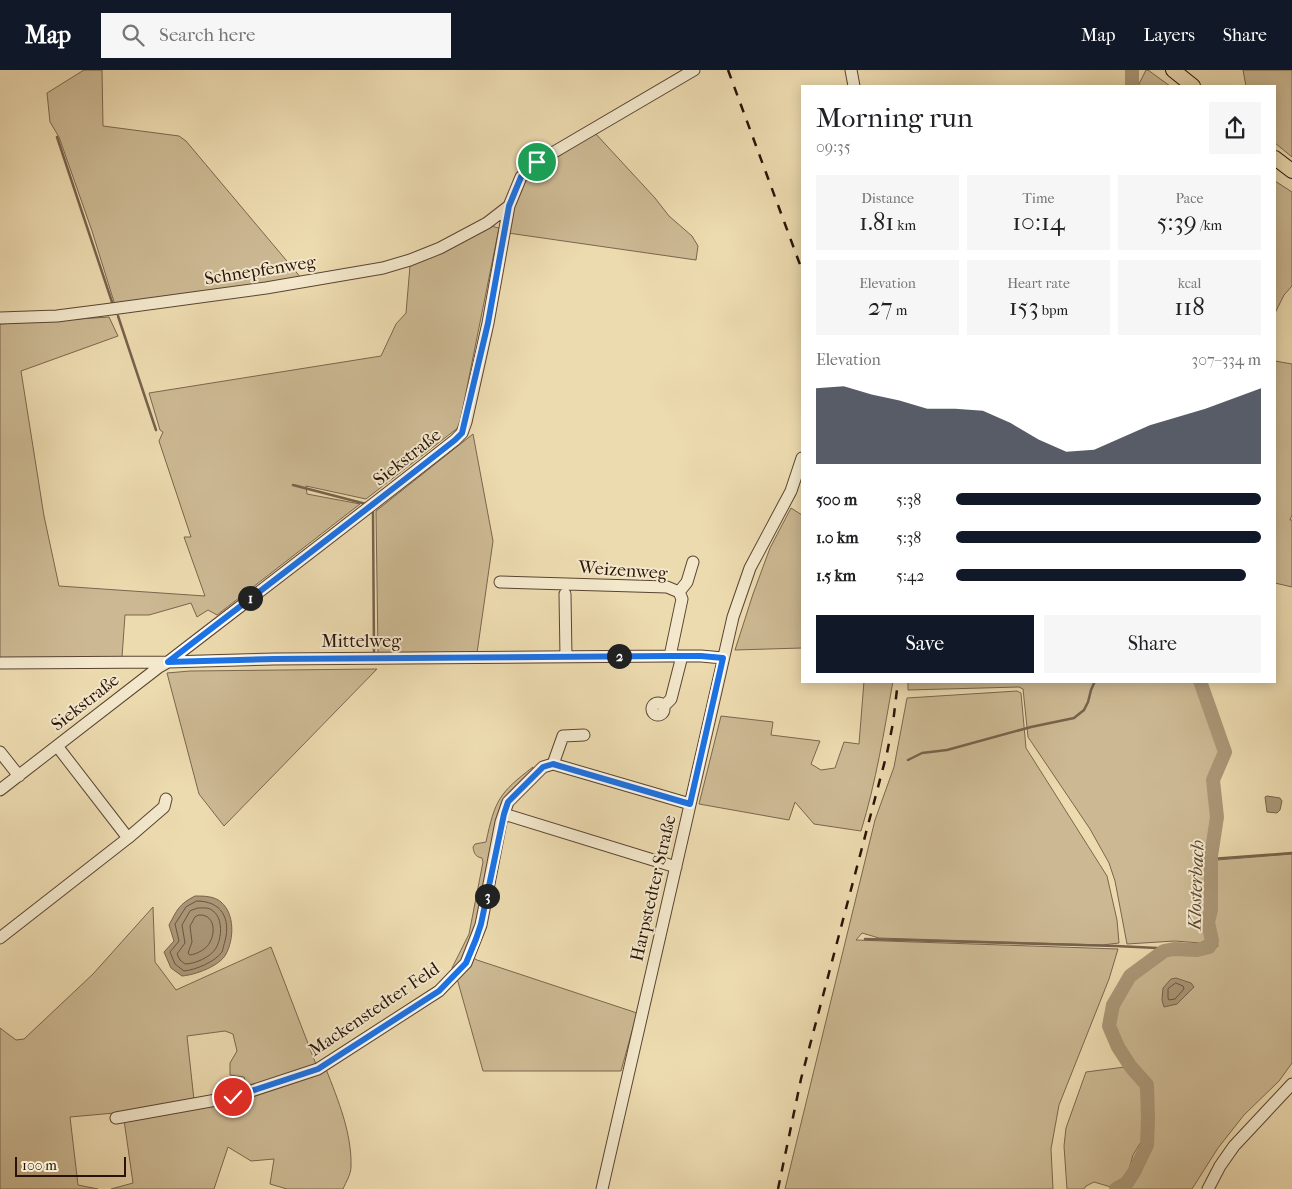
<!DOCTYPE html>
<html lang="en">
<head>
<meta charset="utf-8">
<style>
  body { margin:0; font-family:"IM FELL French Canon",serif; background:#f6f6f6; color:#202124; height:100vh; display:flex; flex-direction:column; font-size:19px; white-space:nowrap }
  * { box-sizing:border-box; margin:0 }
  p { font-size:16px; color:#757577 }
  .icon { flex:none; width:28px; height:28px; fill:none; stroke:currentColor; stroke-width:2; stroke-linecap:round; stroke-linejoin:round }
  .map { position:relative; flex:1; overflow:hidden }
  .details { position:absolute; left:801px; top:15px; width:475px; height:598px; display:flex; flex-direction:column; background:#fff; border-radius:0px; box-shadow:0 2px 12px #0003 }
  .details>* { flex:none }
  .scale { position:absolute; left:15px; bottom:12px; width:111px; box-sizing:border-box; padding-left:5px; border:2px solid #291208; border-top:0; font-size:14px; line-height:18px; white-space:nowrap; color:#291208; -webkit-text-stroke:4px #f3e8cc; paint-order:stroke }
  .pin { position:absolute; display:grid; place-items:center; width:42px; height:42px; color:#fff; margin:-21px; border:2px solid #fff; border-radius:50%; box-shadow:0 1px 5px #0007 }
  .km { position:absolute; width:25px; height:25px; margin:-12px; border-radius:50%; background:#222; color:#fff; font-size:14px; line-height:25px; text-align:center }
  .round { display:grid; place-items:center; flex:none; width:52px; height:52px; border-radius:0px; background:#f6f6f6 }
  .headline { display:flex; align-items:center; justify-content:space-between; height:85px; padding:0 15px }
  h1 { font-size:28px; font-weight:600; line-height:38px }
  .figures { display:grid; grid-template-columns:repeat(3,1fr); gap:8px; height:85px; padding:5px 15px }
  .figures div { display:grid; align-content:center; border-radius:0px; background:#f6f6f6; text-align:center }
  .figures b { font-size:25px; font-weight:600 }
  .figures small { font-size:14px; font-weight:400 }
  .figures p { font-size:14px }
  .chart { height:140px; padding:10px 15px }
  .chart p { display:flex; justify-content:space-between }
  .chart svg { width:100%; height:90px; margin-top:5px; fill:#111827; opacity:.7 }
  .cta { display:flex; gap:10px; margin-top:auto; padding:10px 15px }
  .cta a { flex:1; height:58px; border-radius:0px; background:#111827; color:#fff; font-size:20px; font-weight:600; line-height:58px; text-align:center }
  .cta a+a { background:#f6f6f6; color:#202124 }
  ul { padding:0 15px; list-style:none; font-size:16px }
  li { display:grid; grid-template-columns:80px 60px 1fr; align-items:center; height:38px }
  li i { height:12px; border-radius:6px; background:#111827 }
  header { display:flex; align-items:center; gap:30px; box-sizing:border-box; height:70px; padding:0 25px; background:#111827; color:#fff }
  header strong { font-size:24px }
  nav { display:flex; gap:28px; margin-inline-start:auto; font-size:18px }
  .search { width:350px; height:45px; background:#f6f6f6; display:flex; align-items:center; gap:12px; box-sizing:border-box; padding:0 18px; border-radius:0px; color:#757577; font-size:19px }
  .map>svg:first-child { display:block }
</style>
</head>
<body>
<header>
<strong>Map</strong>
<div class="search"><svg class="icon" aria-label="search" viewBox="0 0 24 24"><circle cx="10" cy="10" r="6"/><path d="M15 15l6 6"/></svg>Search here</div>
<nav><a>Map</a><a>Layers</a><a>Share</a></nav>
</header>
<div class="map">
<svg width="1292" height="1119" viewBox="0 0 1292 1119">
  <rect width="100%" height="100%" fill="#eddbb0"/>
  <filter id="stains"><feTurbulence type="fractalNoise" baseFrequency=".004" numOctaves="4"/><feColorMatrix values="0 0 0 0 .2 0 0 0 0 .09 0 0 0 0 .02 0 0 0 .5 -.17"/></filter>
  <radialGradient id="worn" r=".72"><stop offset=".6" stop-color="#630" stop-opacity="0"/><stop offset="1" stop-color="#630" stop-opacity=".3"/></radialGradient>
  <path fill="#ccb993" stroke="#7a664e" d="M 84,0 L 102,0 L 103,56 L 179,66 L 186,71 L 302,209 L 115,235 L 92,161 L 59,67 L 50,52 L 47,23 Z
    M 1146,0 L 1148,0 L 1170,16 L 1138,16 Z
    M 1243,0 L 1292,0 L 1292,87 L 1275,73 L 1275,16 L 1246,16 Z
    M 595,63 L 655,128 L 669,146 L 692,166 L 698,176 L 696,190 L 508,163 L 512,136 L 528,106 Z
    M 1275,111 L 1292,122 L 1292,216 L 1284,225 L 1275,243 Z
    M 491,156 L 499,158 L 459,357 L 366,429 L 306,416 L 307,424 L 360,434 L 217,545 L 208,540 L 197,547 L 191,533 L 149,545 L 125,545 L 122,587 L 0,590 L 0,254 L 109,247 L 118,266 L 21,301 L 44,446 L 59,516 L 205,526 L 184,467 L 191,467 L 159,371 L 163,362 L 160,360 L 149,323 L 381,286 L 396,254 L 406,243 L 410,196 Z
    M 1275,291 L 1292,294 L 1292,445 L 1290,450 L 1292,450 L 1292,517 L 1275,513 Z
    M 473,364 L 493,471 L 477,583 L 378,583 L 376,441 Z
    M 791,438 L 802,445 L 802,578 L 735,580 L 753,524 L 770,478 Z
    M 377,599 L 224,756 L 199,724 L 167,603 L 190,601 Z
    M 864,611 L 893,611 C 884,662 876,712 861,761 L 814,754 L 795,732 L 789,750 L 699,734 L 721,646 L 773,652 L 771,665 L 820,671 L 811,694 L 821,700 L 835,698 L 844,672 L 859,674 Z
    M 908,611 L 1196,611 L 1223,682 L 1210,710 L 1213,748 L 1208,784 L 1208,869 L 1200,873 L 1175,871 L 1127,874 L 1115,811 L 1109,793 L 1090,759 L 1028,667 L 1023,619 L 1019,617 L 908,620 Z
    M 1017,621 L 1021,623 L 1026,678 L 1107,806 L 1117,850 L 1119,873 L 1102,875 L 879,868 L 862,863 L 856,870 L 1118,879 L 1109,909 L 1059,1035 L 1051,1079 L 1053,1119 L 785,1119 L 875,750 L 894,697 L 907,628 Z
    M 533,697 L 533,703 L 507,730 L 468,885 L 477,890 L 637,943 L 621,1001 L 483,1001 L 458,912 L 452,898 L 469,864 L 483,792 L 482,788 C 476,787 474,784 473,777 L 475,774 L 486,772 C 495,730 499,723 533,697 Z
    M 1292,784 L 1292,993 L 1279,1011 L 1244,1045 L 1218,1078 L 1192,1119 L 1126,1119 L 1138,1105 L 1142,1090 L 1149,1080 L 1151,1045 L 1150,1013 L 1147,1006 L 1128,986 L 1121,974 L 1111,952 L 1112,945 L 1119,930 L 1133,907 L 1153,892 L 1176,881 L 1204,883 L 1212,880 L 1218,876 C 1211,854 1213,813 1217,790 Z
    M 153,837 L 155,892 L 176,920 L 271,877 L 317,997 L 248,1020 L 244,1007 L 230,1005 L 230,993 L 237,981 L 233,964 L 225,961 L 187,966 L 194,1030 L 137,1041 L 70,1047 L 78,1115 L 98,1119 L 0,1119 L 0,958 L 16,970 L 24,969 L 93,904 Z
    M 1125,997 L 1141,1018 L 1144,1046 L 1142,1070 L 1133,1085 L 1129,1099 L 1121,1110 L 1111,1117 L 1094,1112 L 1086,1116 L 1084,1119 L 1067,1119 L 1064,1076 L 1066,1058 L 1086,1002 Z
    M 326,999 C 338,1030 352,1063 351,1097 C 351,1104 346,1112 343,1119 L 287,1119 L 270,1114 L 274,1089 L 251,1091 L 228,1077 L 214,1119 L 111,1119 L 133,1113 L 124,1050 Z"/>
  <path fill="#aa9777" stroke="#76624b" d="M 1267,726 L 1280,728 L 1282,731 L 1280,740 L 1277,743 L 1267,742 L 1265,727 Z
    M 195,826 C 204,826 214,826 221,832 C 235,844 234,869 226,884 C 220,896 195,905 182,906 L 171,898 L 164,882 L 174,871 L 169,855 C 177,840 179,834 195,826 Z
    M 1176,908 L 1191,913 L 1194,917 L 1177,934 L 1164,937 L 1162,930 L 1163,918 L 1171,909 Z"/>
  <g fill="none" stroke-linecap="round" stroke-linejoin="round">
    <path stroke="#6a5440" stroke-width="1" d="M 197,831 C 221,831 231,848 225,871 C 224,874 223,879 222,882 C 215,892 195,900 184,901 L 175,894 L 170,882 L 179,871 L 175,854 L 186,837 Z
      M 198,838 C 203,838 209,837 213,841 C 223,848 222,868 216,878 C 211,887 195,894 185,894 L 180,890 L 177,884 L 185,873 L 182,855 L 190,841 Z
      M 199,845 C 214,844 216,861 210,872 C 207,879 197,884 190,885 L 188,883 L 192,872 L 190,856 L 195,847 Z
      M 1176,913 L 1183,916 L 1184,919 L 1175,929 L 1169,930 L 1168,928 L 1168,919 Z"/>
    <path stroke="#76624b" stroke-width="2.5" d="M 57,67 L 113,235
      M 118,246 L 156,360
      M 293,415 L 366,434
      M 373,442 L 374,584
      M 908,690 L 922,683 L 947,680 L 1031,657 L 1074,648 L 1084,640 L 1088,632 L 1091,620 L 1095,611
      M 1211,789 L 1292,783
      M 865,869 L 1116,876 L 1157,878 L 1164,881"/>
    <path stroke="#aa9777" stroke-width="14" d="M 1132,16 L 1132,0
      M 1116,1119 L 1127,1113 L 1134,1102 L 1147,1075 L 1148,1049 L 1147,1015 L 1131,997 L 1118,977 L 1109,956 L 1113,935 L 1130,906 L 1164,881 L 1174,879 L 1197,880 L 1209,877 L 1212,871 L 1208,852 L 1211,840 L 1211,786 L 1217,747 L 1213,710 L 1225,682 L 1200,611"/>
    <defs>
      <path id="minor" d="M 851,0 L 854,16
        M 0,248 L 57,246 L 104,240 L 266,218 L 383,198 L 410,190 L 440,178 L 487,153 L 509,136
        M 500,512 L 667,517 L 679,522 L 682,529 L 670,586
        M 679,522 L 687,512 L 693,492
        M 565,524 L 566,587
        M 0,593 L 168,592 L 274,589 L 670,586 L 701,586 L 723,588
        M652 639a6 6 0 1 1 12 0a6 6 0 1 1-12 0Z
        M 664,636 L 671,629 L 682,586
        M 0,682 L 19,706
        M 553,694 L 563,666 L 584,665
        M 0,720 L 159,597 L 168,592 C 264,518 360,445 455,370 L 462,363 L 466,352 L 488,253 L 509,136 L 521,107 L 537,92 L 694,0
        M 504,744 L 676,797
        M 128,768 L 164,737 L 166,729
        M 0,868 L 128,768 L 57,676
        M 116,1048 L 233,1027 L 318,999 L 439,921 L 466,893 L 481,855 L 501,752 L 508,732 L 543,697 L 553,694 L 690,734
        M 602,1119 L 733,547 L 750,498 L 791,421 L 802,388
        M 1208,1119 L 1220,1096 L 1234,1076 L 1292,1014"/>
      <path id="major" d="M 1173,0 L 1193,16
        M 1275,88 L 1292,101"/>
    </defs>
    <use href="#minor" stroke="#5a4432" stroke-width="13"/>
    <use href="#major" stroke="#291208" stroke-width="16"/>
    <use href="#minor" stroke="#f3e8cc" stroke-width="11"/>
    <use href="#major" stroke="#eddbb0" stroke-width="14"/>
    <path stroke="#291208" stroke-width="2.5" stroke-dasharray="9 9" stroke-linecap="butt" d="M 728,0 L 802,200
      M 778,1119 L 801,1009 L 887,683 L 893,653 L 898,611"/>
  </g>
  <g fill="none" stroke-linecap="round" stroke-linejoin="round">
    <defs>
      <path id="route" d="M 233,1027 L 318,999 L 439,921 L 466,893 L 476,869 L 481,854 L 504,744 L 508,732 L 543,697 L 553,694 L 690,734 L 723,588 L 701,586 L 670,586 L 274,589 L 168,592 C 264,518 360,445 455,370 L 462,363 L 488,253 L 509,136 L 521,107 L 537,92"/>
    </defs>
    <use href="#route" stroke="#fff" stroke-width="10"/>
    <use href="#route" stroke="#1a73e8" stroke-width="6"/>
  </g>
  <g text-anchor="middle" stroke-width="4" stroke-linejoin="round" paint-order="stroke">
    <g font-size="18" fill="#291208" stroke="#f3e8cc">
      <text transform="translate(260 200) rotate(-9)" y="6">Schnepfenweg</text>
      <text transform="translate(407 387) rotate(-38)" y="6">Siekstraße</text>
      <text transform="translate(623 500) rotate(4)" y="6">Weizenweg</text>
      <text x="361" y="577">Mittelweg</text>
      <text transform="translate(85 632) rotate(-38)" y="6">Siekstraße</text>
      <text transform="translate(653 818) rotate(-77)" y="6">Harpstedter Straße</text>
      <text transform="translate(374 939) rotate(-34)" y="6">Mackenstedter Feld</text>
    </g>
    <g font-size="19" font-style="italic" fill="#5d4734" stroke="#f3e8cc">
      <text transform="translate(1195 815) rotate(-88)" y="7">Klosterbach</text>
    </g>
  </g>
  <rect width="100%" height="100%" filter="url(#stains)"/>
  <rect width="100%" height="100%" fill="url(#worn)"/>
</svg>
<div class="scale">100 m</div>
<div class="pin" style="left:537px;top:92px;background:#1e9e55"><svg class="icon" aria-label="arrive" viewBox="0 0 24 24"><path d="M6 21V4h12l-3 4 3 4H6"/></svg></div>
<div class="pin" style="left:233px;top:1027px;background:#d93025"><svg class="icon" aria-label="check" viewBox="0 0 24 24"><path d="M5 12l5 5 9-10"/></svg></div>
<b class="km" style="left:250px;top:528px">1</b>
<b class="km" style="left:619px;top:586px">2</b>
<b class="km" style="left:487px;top:826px">3</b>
<section class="details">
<div class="headline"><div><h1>Morning run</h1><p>09:35</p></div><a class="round"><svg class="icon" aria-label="share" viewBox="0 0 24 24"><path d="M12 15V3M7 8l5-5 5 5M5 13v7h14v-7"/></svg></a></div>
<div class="figures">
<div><p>Distance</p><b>1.81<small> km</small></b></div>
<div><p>Time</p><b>10:14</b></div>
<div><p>Pace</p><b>5:39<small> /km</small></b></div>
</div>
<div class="figures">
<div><p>Elevation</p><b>27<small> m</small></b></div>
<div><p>Heart rate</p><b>153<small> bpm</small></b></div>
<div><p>kcal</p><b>118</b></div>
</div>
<div class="chart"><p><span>Elevation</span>307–334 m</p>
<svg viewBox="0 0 160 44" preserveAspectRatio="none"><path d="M0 44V7L10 6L20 10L30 13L40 17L50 17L60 18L70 24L80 32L90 38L100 37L110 31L120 25L130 21L140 17L150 12L160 7V44z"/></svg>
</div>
<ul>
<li><b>500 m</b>5:38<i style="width:100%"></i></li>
<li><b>1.0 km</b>5:38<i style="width:100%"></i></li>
<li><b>1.5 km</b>5:42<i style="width:95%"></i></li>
</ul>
<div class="cta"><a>Save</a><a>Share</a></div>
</section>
</div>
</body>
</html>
